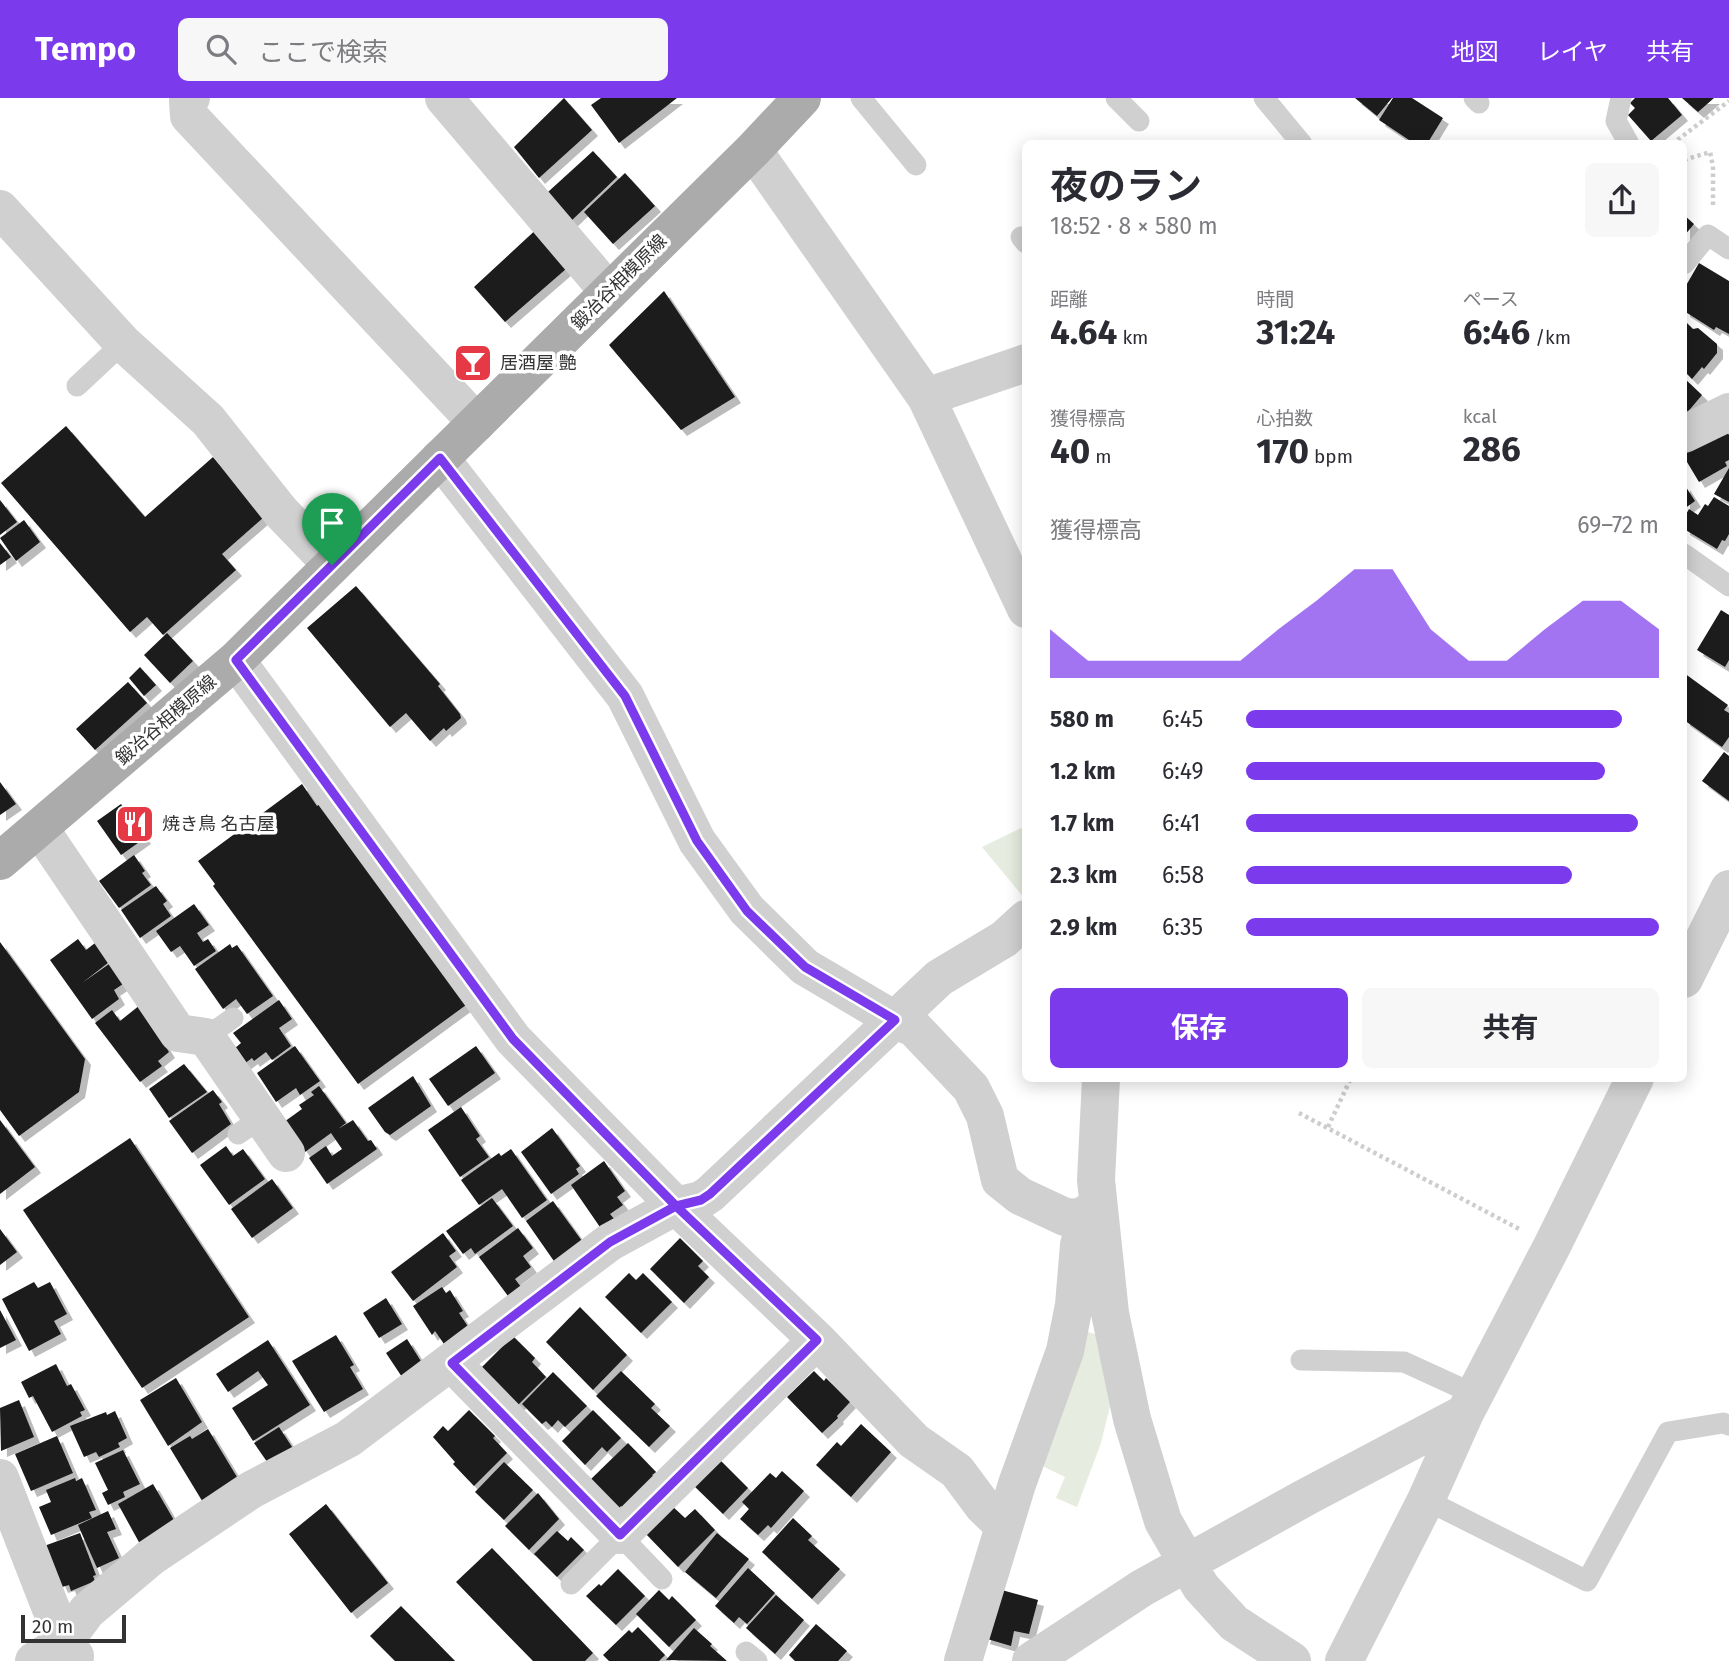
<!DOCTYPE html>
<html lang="ja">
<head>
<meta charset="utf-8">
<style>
  body { margin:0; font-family:"Fira Sans","Noto Sans JP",sans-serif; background:#f7f7f7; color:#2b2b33; height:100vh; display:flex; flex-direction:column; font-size:26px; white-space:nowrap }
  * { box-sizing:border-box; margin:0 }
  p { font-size:23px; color:#7c7c81 }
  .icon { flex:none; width:38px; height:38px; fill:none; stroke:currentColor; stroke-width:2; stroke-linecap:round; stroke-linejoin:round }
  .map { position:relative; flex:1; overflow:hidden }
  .drawer { position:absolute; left:1022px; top:42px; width:665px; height:942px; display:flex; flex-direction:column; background:#fff; border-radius:10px; box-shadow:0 4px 18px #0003 }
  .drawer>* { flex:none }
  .scale { position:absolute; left:21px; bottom:18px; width:105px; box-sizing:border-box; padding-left:7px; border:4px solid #333; border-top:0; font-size:19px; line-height:24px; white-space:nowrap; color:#333; -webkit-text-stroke:5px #fff; paint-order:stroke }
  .pin { position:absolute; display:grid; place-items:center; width:60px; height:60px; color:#fff; margin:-72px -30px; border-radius:50% 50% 50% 0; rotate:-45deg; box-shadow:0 0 7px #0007 }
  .pin .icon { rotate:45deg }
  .round { display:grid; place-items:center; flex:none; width:74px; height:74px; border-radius:10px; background:#f7f7f7 }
  .overview { display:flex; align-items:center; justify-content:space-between; height:119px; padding:0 28px }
  h1 { font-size:38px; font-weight:700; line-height:52px }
  .figures { display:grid; grid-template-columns:repeat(3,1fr); gap:10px; height:119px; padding:7px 28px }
  .figures div { display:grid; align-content:center }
  .figures b { font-size:35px; font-weight:700 }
  .figures small { font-size:19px; font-weight:400 }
  .figures p { font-size:19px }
  .chart { height:196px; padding:14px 28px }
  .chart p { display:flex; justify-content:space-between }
  .chart svg { width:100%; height:126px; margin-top:7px; fill:#7c3aed; opacity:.7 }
  .primary-button { display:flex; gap:14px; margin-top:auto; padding:14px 28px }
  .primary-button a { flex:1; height:80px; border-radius:10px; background:#7c3aed; color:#fff; font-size:28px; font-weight:700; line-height:80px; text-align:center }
  .primary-button a+a { background:#f7f7f7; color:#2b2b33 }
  ul { padding:0 28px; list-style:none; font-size:23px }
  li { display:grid; grid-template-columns:112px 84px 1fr; align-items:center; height:52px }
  li i { height:18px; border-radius:9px; background:#7c3aed }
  header { display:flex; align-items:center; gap:42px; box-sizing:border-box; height:98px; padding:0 35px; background:#7c3aed; color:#fff }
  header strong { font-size:33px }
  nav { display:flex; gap:38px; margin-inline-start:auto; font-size:24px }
  .search { width:490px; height:63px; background:#f7f7f7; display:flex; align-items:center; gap:18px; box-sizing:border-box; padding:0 24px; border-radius:10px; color:#7c7c81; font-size:26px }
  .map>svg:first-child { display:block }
</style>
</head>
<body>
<header>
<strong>Tempo</strong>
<div class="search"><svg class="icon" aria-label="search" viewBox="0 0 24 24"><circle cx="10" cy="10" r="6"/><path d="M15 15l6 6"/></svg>ここで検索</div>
<nav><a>地図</a><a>レイヤ</a><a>共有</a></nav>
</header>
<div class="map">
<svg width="1729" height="1563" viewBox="0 0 1729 1563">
  <defs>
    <filter id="shadow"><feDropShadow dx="6" dy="6" stdDeviation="0" flood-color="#0004"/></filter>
  </defs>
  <rect width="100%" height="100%" fill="#fff"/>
  <path fill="#e6ecdf" d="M 1025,728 L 1025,801 L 982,749 Z
    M 1085,1233 L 1098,1237 L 1111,1304 L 1101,1345 L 1077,1409 L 1056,1400 L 1065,1379 L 1036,1365 Z"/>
  <path fill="#1a1a1a" filter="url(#shadow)" d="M 564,0 L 592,32 L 539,80 L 514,49 Z
    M 601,0 L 677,0 L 619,45 L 591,7 Z
    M 1355,0 L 1392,0 L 1377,18 Z
    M 1393,0 L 1412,0 L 1443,20 L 1427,46 L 1415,46 L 1379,22 Z
    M 1635,0 L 1668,0 L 1682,17 L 1651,43 L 1628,17 L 1635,10 L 1630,5 Z
    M 1682,0 L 1714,0 L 1698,14 Z
    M 593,53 L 617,79 L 569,125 L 548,94 Z
    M 625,75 L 655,108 L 613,146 L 584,114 Z
    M 1684,117 L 1694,126 L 1684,138 Z
    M 541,127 L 574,164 L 505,224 L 474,189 Z
    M 1699,165 L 1729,183 L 1729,236 L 1716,229 L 1714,232 L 1684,213 L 1684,191 Z
    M 664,193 L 735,299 L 681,332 L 609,247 Z
    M 1684,222 L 1693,231 L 1698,230 L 1717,246 L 1717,255 L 1704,271 L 1702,269 L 1692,281 L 1684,273 Z
    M 1684,280 L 1702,297 L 1686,316 L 1684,314 Z
    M 66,328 L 145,419 L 213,359 L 264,419 L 222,456 L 236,472 L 163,537 L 147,519 L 130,534 L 1,385 Z
    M 1724,329 L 1729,337 L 1729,362 L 1725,364 L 1727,368 L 1699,384 L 1684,359 L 1684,348 Z
    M 1729,370 L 1729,404 L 1714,396 Z
    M 1684,386 L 1695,403 L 1684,411 Z
    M 1714,399 L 1729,408 L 1729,436 L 1725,443 L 1722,442 L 1717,451 L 1684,431 L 1684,420 L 1689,411 L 1698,417 L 1705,406 L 1708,408 Z
    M 0,402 L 17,424 L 0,437 Z
    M 24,422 L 40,444 L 16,463 L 0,440 Z
    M 0,445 L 11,459 L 0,467 Z
    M 356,488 L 440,586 L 438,588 L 460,616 L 461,620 L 446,633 L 444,630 L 430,643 L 406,615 L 390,629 L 307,530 Z
    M 1721,512 L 1729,517 L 1729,562 L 1725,569 L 1697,552 Z
    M 167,535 L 193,563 L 170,585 L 144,557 Z
    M 140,569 L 156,587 L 144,598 L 129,580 Z
    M 1684,575 L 1728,607 L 1724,612 L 1729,615 L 1729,639 L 1722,649 L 1684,622 Z
    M 128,584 L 147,605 L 95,652 L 76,631 Z
    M 1724,654 L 1729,658 L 1729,703 L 1702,683 Z
    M 0,684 L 16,706 L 0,717 Z
    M 302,686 L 317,708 L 320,706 L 466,907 L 358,986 L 213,788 L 215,786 L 198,763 Z
    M 121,706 L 145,740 L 121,757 L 97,723 Z
    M 134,757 L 145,773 L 142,775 L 151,787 L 119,810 L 99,783 Z
    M 156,788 L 167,803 L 163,806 L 171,818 L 140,840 L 121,812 Z
    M 194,806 L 209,827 L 197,835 L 203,844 L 208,841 L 216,853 L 194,868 L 180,848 L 171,854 L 156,833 Z
    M 78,841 L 86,852 L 99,842 L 113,861 L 82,885 L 112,864 L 126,884 L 114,892 L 119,901 L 92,921 L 50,862 Z
    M 0,844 L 85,961 L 79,994 L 19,1038 L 0,1012 Z
    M 230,846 L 232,850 L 237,847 L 273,898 L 247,916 L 236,901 L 223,911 L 195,871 Z
    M 279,902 L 292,921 L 279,930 L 291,948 L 272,962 L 266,954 L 254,963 L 252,960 L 244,966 L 234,951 L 241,945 L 233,935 Z
    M 140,907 L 169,954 L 158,963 L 162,968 L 140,984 L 95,925 L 112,912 L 120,923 Z
    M 295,948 L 320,983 L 300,997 L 296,990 L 276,1004 L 257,975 Z
    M 476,948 L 495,975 L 448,1008 L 429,981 Z
    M 184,966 L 207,994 L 169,1020 L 149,991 Z
    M 413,978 L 431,1008 L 390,1037 L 385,1034 L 368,1010 Z
    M 319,988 L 346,1025 L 338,1031 L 353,1022 L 368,1043 L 371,1042 L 377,1051 L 327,1086 L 309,1060 L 326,1048 L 332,1058 L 342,1051 L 331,1035 L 305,1054 L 284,1024 L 302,1011 L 299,1007 L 314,997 L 311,994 Z
    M 213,992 L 222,1004 L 219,1006 L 231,1026 L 192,1055 L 169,1023 Z
    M 461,1009 L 480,1038 L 476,1041 L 489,1059 L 460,1079 L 428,1032 Z
    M 0,1022 L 35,1069 L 0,1096 Z
    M 552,1030 L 580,1068 L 576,1071 L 579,1076 L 551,1096 L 521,1054 Z
    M 130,1040 L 249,1219 L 142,1290 L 23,1112 Z
    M 226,1048 L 233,1058 L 243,1051 L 265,1081 L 229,1107 L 200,1067 Z
    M 511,1051 L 547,1102 L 522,1120 L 502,1091 L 479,1107 L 461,1082 L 499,1055 L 501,1058 Z
    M 604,1063 L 625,1093 L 617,1099 L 623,1107 L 610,1116 L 615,1122 L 602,1132 L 571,1087 Z
    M 272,1081 L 293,1110 L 252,1140 L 231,1111 Z
    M 492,1100 L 513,1128 L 475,1156 L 471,1150 L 463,1156 L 446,1133 Z
    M 553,1103 L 582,1143 L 556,1166 L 526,1123 Z
    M 518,1130 L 533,1150 L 523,1158 L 531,1169 L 515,1181 L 521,1189 L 508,1198 L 479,1159 Z
    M 0,1131 L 17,1154 L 0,1167 Z
    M 443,1135 L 456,1153 L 449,1158 L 457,1169 L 413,1203 L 391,1174 Z
    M 680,1140 L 703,1163 L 698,1168 L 709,1179 L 684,1205 L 650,1171 Z
    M 629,1175 L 636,1182 L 643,1175 L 672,1204 L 641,1235 L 605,1199 Z
    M 34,1184 L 38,1190 L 50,1184 L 67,1216 L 54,1223 L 61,1236 L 29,1253 L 2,1201 Z
    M 442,1189 L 446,1195 L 450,1192 L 463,1213 L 459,1215 L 469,1230 L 444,1246 L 435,1233 L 432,1237 L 413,1208 Z
    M 386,1200 L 402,1226 L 379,1240 L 363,1215 Z
    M 580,1209 L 627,1257 L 593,1292 L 546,1244 Z
    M 0,1212 L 16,1242 L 0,1250 Z
    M 336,1237 L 354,1267 L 350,1269 L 363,1291 L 324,1314 L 292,1263 Z
    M 513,1238 L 535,1260 L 532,1264 L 546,1279 L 516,1309 L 479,1272 Z
    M 407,1241 L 424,1268 L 404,1282 L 386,1255 Z
    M 268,1242 L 310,1307 L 253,1343 L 232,1310 L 268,1287 L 258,1273 L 228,1294 L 216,1276 Z
    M 56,1266 L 67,1288 L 71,1286 L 85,1312 L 80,1314 L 82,1318 L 52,1334 L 33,1298 L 29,1300 L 21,1284 Z
    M 621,1273 L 655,1306 L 651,1310 L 670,1328 L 649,1349 L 596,1298 Z
    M 814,1273 L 824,1283 L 826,1280 L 850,1304 L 837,1318 L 838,1320 L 822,1335 L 787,1299 Z
    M 553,1274 L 587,1308 L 565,1329 L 558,1322 L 552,1329 L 546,1323 L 542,1326 L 522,1306 Z
    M 176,1280 L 202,1324 L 168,1348 L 140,1302 Z
    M 19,1302 L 34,1339 L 1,1353 L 0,1310 Z
    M 469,1312 L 495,1338 L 493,1340 L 507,1355 L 474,1388 L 453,1366 L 455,1364 L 433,1339 L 443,1328 L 448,1333 Z
    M 593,1312 L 621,1340 L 607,1354 L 602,1349 L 585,1367 L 562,1343 Z
    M 115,1313 L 127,1340 L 118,1345 L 120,1349 L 99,1359 L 96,1354 L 84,1359 L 70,1328 L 106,1314 L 107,1317 Z
    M 861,1326 L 891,1354 L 851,1399 L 816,1367 L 837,1344 L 841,1348 Z
    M 279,1329 L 296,1355 L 272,1371 L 254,1345 Z
    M 208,1331 L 240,1384 L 204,1406 L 170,1350 L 190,1338 L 192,1341 Z
    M 57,1338 L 73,1375 L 31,1393 L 15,1356 Z
    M 628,1345 L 656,1374 L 652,1377 L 656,1380 L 625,1411 L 621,1408 L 616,1413 L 588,1384 Z
    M 123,1352 L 140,1386 L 123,1394 L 125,1399 L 108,1407 L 102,1395 L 108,1392 L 95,1365 Z
    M 717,1359 L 748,1390 L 723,1416 L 688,1382 Z
    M 504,1364 L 533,1392 L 504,1422 L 475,1394 Z
    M 782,1373 L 804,1393 L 771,1430 L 768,1427 L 758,1437 L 740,1421 L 749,1411 L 742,1404 L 770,1375 L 776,1380 Z
    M 75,1380 L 76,1383 L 82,1380 L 96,1412 L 89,1414 L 92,1420 L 51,1437 L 39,1409 L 51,1404 L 46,1392 Z
    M 153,1386 L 175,1424 L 140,1446 L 118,1406 Z
    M 538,1395 L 559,1421 L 529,1452 L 505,1428 Z
    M 326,1406 L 388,1485 L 351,1515 L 289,1436 Z
    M 671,1407 L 685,1420 L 695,1411 L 715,1432 L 678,1469 L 644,1434 Z
    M 108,1413 L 116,1431 L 107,1434 L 119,1460 L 97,1470 L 78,1427 Z
    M 793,1420 L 812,1438 L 808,1442 L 840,1471 L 812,1501 L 762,1454 Z
    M 557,1433 L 568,1443 L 571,1439 L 584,1452 L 557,1479 L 534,1456 Z
    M 80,1435 L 96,1477 L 93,1478 L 95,1483 L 71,1493 L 69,1487 L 62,1489 L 44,1448 Z
    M 717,1435 L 749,1461 L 716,1500 L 685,1474 Z
    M 492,1450 L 593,1555 L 585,1563 L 533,1563 L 456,1484 Z
    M 748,1470 L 775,1495 L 747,1526 L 739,1519 L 734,1525 L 715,1508 Z
    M 618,1471 L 645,1498 L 616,1527 L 586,1498 L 599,1486 L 601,1488 Z
    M 998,1491 L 1038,1502 L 1029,1536 L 1014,1533 L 1011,1548 L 984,1540 Z
    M 659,1492 L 669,1502 L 672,1498 L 696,1522 L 669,1549 L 636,1516 Z
    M 776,1497 L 804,1522 L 775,1556 L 746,1530 Z
    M 401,1508 L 455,1563 L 395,1563 L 370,1538 Z
    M 816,1526 L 847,1553 L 838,1563 L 795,1563 L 789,1557 Z
    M 638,1529 L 665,1557 L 659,1563 L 609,1563 L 603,1557 L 629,1532 L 632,1535 Z
    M 694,1530 L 712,1546 L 710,1548 L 727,1563 L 666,1562 Z"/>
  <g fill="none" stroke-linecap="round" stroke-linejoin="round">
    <path stroke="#cdcdcd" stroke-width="4.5" stroke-dasharray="3.5 3.5" stroke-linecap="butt" d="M 1672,46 L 1729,3
      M 1684,62 L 1710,54 L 1713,68 L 1713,109
      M 1299,1015 L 1521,1132
      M 1328,1029 L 1351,980"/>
    <path stroke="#d0d0d0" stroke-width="21" d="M 861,0 L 916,67
      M 1116,0 L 1139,23
      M 1264,0 L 1302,46
      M 1474,0 L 1479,5
      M 1621,0 L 1616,23 L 1629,46
      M 1021,139 L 1026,145
      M 1684,166 L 1708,137 L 1729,151
      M 77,288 L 123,245
      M 1684,456 L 1729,488
      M 206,939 L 233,920
      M 238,1036 L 263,1019
      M 1301,1262 L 1404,1264 L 1474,1296
      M 1426,1402 L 1587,1483 L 1668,1334 L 1723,1325 L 1729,1327
      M 571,1486 L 620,1437 L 662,1481
      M 746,1554 L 757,1563"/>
    <path stroke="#d0d0d0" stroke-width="38" d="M 191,0 L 188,3 L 189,18 L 477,325
      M 444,0 L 609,194
      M 753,52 L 926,299 L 1026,511
      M 0,111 L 123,245 L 208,322 L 281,414 L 332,467
      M 926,299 L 1026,265
      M 1684,336 L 1729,314
      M 440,360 L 625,598 L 697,743 L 747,812 L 805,869 L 895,922 L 914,930 L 971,990 L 985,1018 L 1000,1082 L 1020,1098 L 1065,1119 L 1085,1120
      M 236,562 L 513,941 L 676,1108 L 817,1242 L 914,1343 L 957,1373 L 983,1408 L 1004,1428
      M 40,731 L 178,935 L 206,939 L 286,1055
      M 1684,881 L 1729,791
      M 1101,980 L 1096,1082 L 1110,1215 L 1132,1321 L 1163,1423 L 1201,1489 L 1234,1525 L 1292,1563
      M 452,1265 L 620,1437 L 817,1242
      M 0,1380 L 64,1544 L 75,1558
      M 34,1563 L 64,1544 L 87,1513 L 151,1459 L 251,1392 L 348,1341 L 610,1144 L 676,1108 L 701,1102 L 710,1096 L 939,880 L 1004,841 L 1026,821
      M 963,1563 L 1017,1386 L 1065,1253 L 1074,1207 L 1079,1147 L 1087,1115
      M 1031,1563 L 1142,1490 L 1308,1398 L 1465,1315
      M 1344,1563 L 1426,1402 L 1465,1315 L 1552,1148 L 1635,980"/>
    <path stroke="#ababab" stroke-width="38" d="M 0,763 L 236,562 L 753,52 L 802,0"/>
  </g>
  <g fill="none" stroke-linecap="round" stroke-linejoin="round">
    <defs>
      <path id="route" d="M 332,467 L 236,562 L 513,941 L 676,1108 L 817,1242 L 620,1437 L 452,1265 L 610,1144 L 676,1108 L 701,1102 L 710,1096 L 895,922 L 805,869 L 747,813 L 697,743 L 625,598 L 440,360 L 332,467"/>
    </defs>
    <use href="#route" stroke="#fff" stroke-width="14"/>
    <use href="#route" stroke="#7c3aed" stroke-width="9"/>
  </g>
  <defs>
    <symbol id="bar-square" viewBox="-11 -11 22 22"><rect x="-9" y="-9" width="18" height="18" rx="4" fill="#e63946" stroke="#fff"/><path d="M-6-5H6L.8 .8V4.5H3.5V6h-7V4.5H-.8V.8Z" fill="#fff"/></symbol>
    <symbol id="restaurant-square" viewBox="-11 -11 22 22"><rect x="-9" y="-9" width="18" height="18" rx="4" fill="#e63946" stroke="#fff"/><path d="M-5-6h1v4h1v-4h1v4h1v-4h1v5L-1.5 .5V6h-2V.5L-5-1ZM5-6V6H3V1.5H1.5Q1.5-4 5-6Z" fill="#fff"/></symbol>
  </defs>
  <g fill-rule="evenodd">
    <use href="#bar-square" x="451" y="243" width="44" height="44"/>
    <use href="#restaurant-square" x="113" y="704" width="44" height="44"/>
  </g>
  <g text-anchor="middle" stroke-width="7" stroke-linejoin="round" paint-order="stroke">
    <g font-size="18" fill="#333" stroke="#fff">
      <text transform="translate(619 184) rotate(-45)" y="6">鍛冶谷相模原線</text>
      <text transform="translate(166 622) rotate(-41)" y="6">鍛冶谷相模原線</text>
    </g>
    <g font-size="18" fill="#333" stroke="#fff" text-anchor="start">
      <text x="500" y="271">居酒屋 艶</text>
      <text x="162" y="732">焼き鳥 名古屋</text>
    </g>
  </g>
</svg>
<div class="scale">20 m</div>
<div class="pin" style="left:332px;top:467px;background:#1e9e55"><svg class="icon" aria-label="arrive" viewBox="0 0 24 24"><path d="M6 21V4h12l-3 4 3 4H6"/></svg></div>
<section class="drawer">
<div class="overview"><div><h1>夜のラン</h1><p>18:52 · 8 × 580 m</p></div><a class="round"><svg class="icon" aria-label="share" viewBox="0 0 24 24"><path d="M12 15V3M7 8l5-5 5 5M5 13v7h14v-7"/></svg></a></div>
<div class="figures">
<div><p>距離</p><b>4.64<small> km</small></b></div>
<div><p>時間</p><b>31:24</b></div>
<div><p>ペース</p><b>6:46<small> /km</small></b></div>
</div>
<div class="figures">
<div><p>獲得標高</p><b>40<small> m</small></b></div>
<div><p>心拍数</p><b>170<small> bpm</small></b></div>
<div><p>kcal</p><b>286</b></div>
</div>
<div class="chart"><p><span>獲得標高</span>69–72 m</p>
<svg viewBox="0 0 160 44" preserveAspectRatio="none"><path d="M0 44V27L10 38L20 38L30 38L40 38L50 38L60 27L70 17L80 6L90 6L100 27L110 38L120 38L130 27L140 17L150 17L160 27V44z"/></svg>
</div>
<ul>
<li><b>580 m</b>6:45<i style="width:91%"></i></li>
<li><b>1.2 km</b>6:49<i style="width:87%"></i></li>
<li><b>1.7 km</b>6:41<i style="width:95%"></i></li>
<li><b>2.3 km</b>6:58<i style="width:79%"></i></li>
<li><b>2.9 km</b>6:35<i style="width:100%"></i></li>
</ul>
<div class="primary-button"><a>保存</a><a>共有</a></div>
</section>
</div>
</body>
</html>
